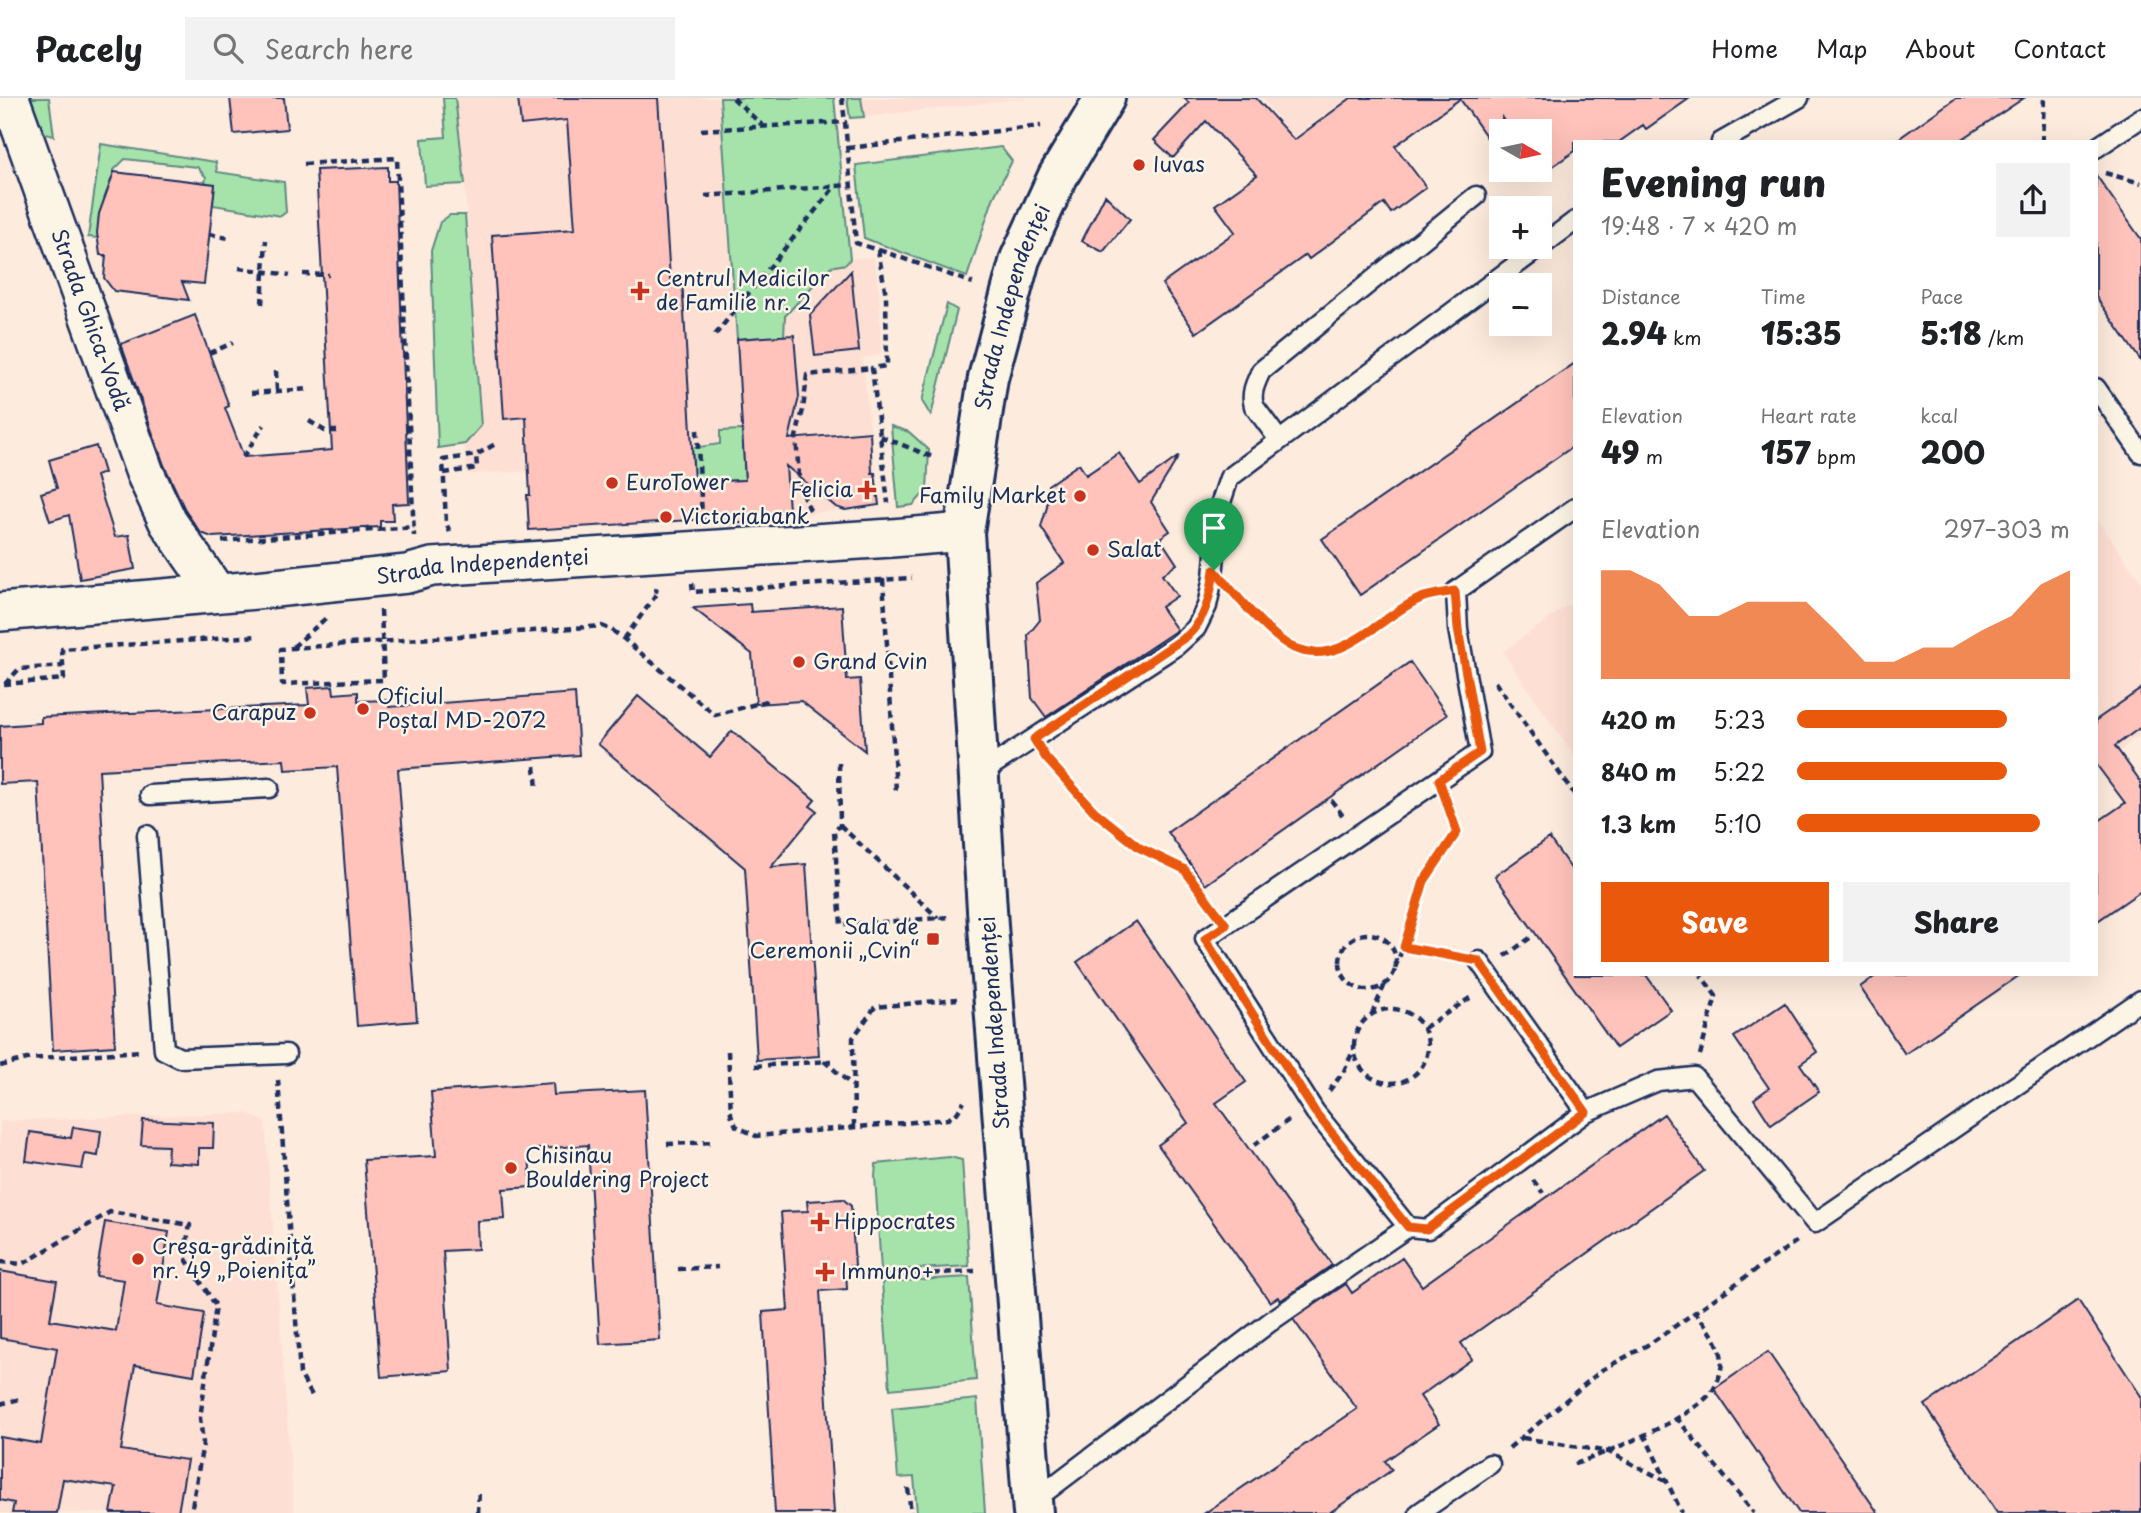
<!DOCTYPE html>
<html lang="en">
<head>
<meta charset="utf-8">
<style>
  body { margin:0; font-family:"Playpen Sans",sans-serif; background:#f2f2f2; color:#202124; height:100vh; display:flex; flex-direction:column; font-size:26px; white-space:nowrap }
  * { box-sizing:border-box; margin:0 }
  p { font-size:23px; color:#757577 }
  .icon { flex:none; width:38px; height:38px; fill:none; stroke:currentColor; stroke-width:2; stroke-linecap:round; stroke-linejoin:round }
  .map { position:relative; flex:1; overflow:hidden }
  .side { position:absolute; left:1573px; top:42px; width:525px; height:836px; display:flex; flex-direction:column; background:#fff; border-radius:0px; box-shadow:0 7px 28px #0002 }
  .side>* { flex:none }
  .needle { width:46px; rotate:99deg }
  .buttons { position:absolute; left:1489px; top:21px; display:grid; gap:14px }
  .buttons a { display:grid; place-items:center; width:63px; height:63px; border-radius:0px; background:#fff; box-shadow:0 7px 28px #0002; font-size:35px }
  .pin { position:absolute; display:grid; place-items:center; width:60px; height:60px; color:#fff; margin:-72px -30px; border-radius:50% 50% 50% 0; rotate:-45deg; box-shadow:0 0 7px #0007 }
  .pin .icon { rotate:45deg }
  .round { display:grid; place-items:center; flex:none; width:74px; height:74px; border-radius:0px; background:#f2f2f2 }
  .head { display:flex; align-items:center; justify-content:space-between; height:119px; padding:0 28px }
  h1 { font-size:38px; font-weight:800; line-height:52px }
  .metrics { display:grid; grid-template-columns:repeat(3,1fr); gap:10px; height:119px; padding:7px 28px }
  .metrics div { display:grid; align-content:center }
  .metrics b { font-size:30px; font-weight:800 }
  .metrics small { font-size:19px; font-weight:400 }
  .metrics p { font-size:19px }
  .chart { height:196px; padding:14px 28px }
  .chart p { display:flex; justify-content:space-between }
  .chart svg { width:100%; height:126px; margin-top:7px; fill:#ea580c; opacity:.7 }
  .button { display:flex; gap:14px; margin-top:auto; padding:14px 28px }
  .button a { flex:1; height:80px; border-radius:0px; background:#ea580c; color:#fff; font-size:28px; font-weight:800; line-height:80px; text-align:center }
  .button a+a { background:#f2f2f2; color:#202124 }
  ul { padding:0 28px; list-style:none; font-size:23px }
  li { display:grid; grid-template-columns:112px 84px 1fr; align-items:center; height:52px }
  li i { height:18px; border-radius:9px; background:#ea580c }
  header { display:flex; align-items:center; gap:42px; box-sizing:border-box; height:98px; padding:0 35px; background:#fff; border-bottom:2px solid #e0e0e0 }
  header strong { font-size:33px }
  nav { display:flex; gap:38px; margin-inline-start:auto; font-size:24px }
  .search { width:490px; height:63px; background:#f2f2f2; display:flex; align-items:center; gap:18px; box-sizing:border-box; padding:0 24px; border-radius:0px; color:#757577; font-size:26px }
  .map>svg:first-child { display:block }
</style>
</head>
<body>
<header>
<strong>Pacely</strong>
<div class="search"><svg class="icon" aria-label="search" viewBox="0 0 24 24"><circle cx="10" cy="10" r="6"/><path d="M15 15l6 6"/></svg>Search here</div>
<nav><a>Home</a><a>Map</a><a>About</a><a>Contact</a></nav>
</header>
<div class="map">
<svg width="2141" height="1415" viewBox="0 0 2141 1415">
  <rect width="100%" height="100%" fill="#fdebdd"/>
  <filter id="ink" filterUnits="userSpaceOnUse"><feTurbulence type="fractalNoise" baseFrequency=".0143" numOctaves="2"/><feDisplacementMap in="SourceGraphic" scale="14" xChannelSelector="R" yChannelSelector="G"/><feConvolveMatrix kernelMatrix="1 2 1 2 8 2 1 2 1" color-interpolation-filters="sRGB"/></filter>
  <g filter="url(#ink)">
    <path fill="#fedfd3" d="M 455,0 L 834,0 L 850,161 L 874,159 L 879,196 L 881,257 L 862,260 L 879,407 L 805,416 L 777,423 L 724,426 L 722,383 L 745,382 L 742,332 L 720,333 L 720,346 L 529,359 L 529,373 L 467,376 L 465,346 L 481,327 L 465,86 Z
      M 861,0 L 1026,0 L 864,19 Z
      M 1263,0 L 1348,0 L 1292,40 Z
      M 2096,420 L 2141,484 L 2141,636 L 2097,671 Z
      M 1575,502 L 1575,659 L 1503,554 Z
      M 246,1015 L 265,1024 L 294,1415 L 0,1415 L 0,1023 Z"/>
    <path fill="#a5e3ab" stroke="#608984" stroke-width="2" d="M 29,0 L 49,0 L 54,38 L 41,35 Z
      M 443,0 L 455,0 L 465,86 L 425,88 L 422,41 L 446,39 Z
      M 720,0 L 834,0 L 850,161 L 846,166 L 830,169 L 785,218 L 784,238 L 737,241 Z
      M 847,0 L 861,0 L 864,19 L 850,20 Z
      M 101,46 L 216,64 L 217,74 L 284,84 L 286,114 L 281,118 L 213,107 L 215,87 L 205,85 L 206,79 L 197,69 L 125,61 L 114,72 L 112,94 L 107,94 L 99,116 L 98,140 L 88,139 Z
      M 1001,49 L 1012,63 L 993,101 L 967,179 L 864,140 L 856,67 Z
      M 450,117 L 465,117 L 481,328 L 465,346 L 438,350 L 431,153 L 440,124 Z
      M 947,206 L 957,212 L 931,318 L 922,303 Z
      M 891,328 L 909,334 L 929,352 L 927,392 L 913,407 L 898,409 Z
      M 742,332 L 745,382 L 722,383 L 724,426 L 697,421 L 692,350 L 720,346 L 720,333 Z
      M 950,1059 L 962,1062 L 969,1168 L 881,1173 L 875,1078 L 876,1066 Z
      M 969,1179 L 976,1282 L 890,1291 L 882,1184 Z
      M 977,1301 L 985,1415 L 917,1415 L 914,1379 L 898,1380 L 892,1310 Z"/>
    <path fill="#ffc3bb" stroke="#1b2f5e" stroke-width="2" d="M 230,0 L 284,0 L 287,31 L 234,36 Z
      M 518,0 L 658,0 L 670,181 L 682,180 L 694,384 L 745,382 L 737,241 L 794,237 L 799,299 L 789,341 L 870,334 L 872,375 L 875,375 L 879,407 L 845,412 L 836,409 L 786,368 L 789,412 L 777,413 L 777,423 L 724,426 L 724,420 L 529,432 L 527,397 L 530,397 L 526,319 L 504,321 L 492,137 L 575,131 L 567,22 L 521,27 Z
      M 1184,0 L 1256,0 L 1294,42 L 1351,0 L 1690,0 L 1646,31 L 1643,27 L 1619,44 L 1575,44 L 1575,53 L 1540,77 L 1536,72 L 1540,72 L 1540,33 L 1510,33 L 1502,20 L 1502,61 L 1460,1 L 1395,48 L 1426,89 L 1391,115 L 1384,105 L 1309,161 L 1306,157 L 1196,235 L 1162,186 L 1235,134 L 1215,107 L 1257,77 L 1206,23 L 1173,60 L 1154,42 L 1189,5 Z
      M 1956,0 L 2024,0 L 1958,44 L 1894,44 Z
      M 388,69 L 388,83 L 396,83 L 409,405 L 392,406 L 393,423 L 380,423 L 380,429 L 212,439 L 201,435 L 186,414 L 164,367 L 121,246 L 195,217 L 229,308 L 225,310 L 244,359 L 332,352 L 316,72 Z
      M 114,74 L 215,86 L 204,186 L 182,184 L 189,202 L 114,193 L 104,180 L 106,157 L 100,157 L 97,135 L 99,116 Z
      M 2096,77 L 2141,141 L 2141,263 L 2096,199 Z
      M 1105,97 L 1130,121 L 1103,154 L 1082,143 Z
      M 851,173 L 859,253 L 815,258 L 810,217 Z
      M 1575,265 L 1575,347 L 1360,497 L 1322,441 Z
      M 96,348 L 104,375 L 96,378 L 115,439 L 129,437 L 135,471 L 80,481 L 69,417 L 50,423 L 41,395 L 57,390 L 49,362 Z
      M 1119,355 L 1140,386 L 1179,358 L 1151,404 L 1170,433 L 1160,440 L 1177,466 L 1162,477 L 1177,498 L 1161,509 L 1177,532 L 1046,619 L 1032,600 L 1028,537 L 1040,522 L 1036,485 L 1064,465 L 1041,429 L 1047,409 L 1048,387 L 1079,366 L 1086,377 Z
      M 750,506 L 751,514 L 842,508 L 847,582 L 860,581 L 865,653 L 801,603 L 756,606 L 752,556 L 693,510 Z
      M 1410,564 L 1447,617 L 1205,787 L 1168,734 Z
      M 333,588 L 334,596 L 358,594 L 358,603 L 389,602 L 389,609 L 575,595 L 579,657 L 398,671 L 417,923 L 357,928 L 337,669 L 285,672 L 284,662 L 99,672 L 115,948 L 53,952 L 38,684 L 0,686 L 0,628 L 41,625 L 41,619 L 309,607 L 307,590 Z
      M 2141,591 L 2141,629 L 2115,648 L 2141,684 L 2141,793 L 2096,824 L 2096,725 L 2125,705 L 2096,666 L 2096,622 Z
      M 638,598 L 710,659 L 732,633 L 815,702 L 810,708 L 817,713 L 771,769 L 806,766 L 819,958 L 757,962 L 745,770 L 598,646 Z
      M 1549,740 L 1575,776 L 1575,877 L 1646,877 L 1671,912 L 1616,950 L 1495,778 Z
      M 1136,823 L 1246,984 L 1216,1005 L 1332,1167 L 1280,1203 L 1278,1199 L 1270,1204 L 1158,1047 L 1188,1025 L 1077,864 Z
      M 1877,877 L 2020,877 L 1905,956 L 1860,889 Z
      M 1785,905 L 1817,954 L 1800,966 L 1819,994 L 1771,1027 L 1754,1001 L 1769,990 L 1734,939 Z
      M 553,985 L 554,997 L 645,992 L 660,1242 L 600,1246 L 588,1047 L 529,1052 L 531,1089 L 503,1091 L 505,1121 L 477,1123 L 478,1151 L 443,1153 L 451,1273 L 381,1279 L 364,1062 L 436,1058 L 431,994 Z
      M 1664,1016 L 1704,1073 L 1461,1245 L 1472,1261 L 1420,1298 L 1439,1326 L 1385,1363 L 1392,1372 L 1329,1415 L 1205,1415 L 1357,1311 L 1293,1221 L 1346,1186 L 1352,1195 L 1402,1160 L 1422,1188 Z
      M 143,1022 L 214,1025 L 213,1050 L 199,1050 L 199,1066 L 167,1064 L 168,1048 L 141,1047 Z
      M 73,1029 L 101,1033 L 98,1058 L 85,1056 L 82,1071 L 26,1063 L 30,1034 L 71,1040 Z
      M 843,1101 L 851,1108 L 855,1168 L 846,1169 L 847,1191 L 820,1193 L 834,1415 L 775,1415 L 763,1214 L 788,1212 L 781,1114 L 808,1113 L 807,1103 Z
      M 105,1124 L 169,1134 L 157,1207 L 204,1215 L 194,1277 L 135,1267 L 121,1352 L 187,1362 L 178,1415 L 111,1415 L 116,1389 L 63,1381 L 57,1415 L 12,1415 L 14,1405 L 0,1402 L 0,1339 L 41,1346 L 57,1250 L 0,1240 L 0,1173 L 57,1183 L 50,1222 L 116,1233 L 124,1182 L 96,1178 Z
      M 2078,1202 L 2141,1298 L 2141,1415 L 1997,1415 L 1925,1307 Z
      M 1768,1254 L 1878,1415 L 1799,1415 L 1714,1291 Z"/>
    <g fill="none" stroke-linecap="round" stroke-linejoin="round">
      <defs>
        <path id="lane" d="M 1721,44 L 1799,0
          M 2096,50 L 2141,20
          M 2096,290 L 2141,355
          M 1279,342 L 1254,308 C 1250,295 1256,284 1261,273 L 1476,98
          M 1575,410 L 1456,493 L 1458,531 L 1480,654 L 1205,841 L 1315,1014 L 1408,1129 L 1428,1131 L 1586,1014 L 1658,983 L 1694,979 L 1815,1125 L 2141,902
          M 979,676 L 1176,548 L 1196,530 L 1207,508 L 1213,479 L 1219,410 L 1229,380 L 1575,123
          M 150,697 L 269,690
          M 147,737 L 164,952 L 180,960 L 286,956
          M 1479,863 L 1586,1014
          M 1032,1404 L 1274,1221 L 1408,1129
          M 1419,1415 L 1490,1366"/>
        <g id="street">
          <path id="s1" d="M 10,0 L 145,375 L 168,424 L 217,495"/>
          <path id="s2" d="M 0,514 L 256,492 L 407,476 L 432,469 L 892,440 L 964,434"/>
        </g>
        <g id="secondary">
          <path id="s3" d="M 1033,1415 L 988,828 L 964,434 L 988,280 L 1020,161 L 1058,78 L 1105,0"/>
        </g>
      </defs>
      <use href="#lane" stroke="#1b2f5e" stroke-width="23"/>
      <use href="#street" stroke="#1b2f5e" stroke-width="42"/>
      <use href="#secondary" stroke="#1b2f5e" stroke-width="44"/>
      <path stroke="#1b2f5e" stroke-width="4.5" stroke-dasharray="7 5" stroke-linecap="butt" d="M 733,0 L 763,28
        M 842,0 L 845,24
        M 701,32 L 845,24 L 856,145 L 878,152 L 886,197 L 887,268 L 872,270 L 888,405
        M 2042,44 L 2044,0
        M 848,50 L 1041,28
        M 304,66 L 397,60 L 414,438
        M 2105,75 L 2141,85
        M 705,98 L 850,87
        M 209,136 L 228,140
        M 879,152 L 973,185
        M 239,170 L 290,177
        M 303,176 L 329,177
        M 262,206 L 266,142
        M 715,237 L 835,88
        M 209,255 L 233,245
        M 276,273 L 277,293
        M 251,295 L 309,291
        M 309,323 L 325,333 L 337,333
        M 697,332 L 702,417
        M 880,338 L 935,360
        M 243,359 L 264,327
        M 444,375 L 477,370 L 476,357
        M 810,412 L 800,391 L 796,339 L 803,312 L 807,277 L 872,270
        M 450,434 L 446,425 L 443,362 L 476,357 L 497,345
        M 222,443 L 414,429
        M 883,481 L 896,693
        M 692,485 L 693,494 L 912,480
        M 1235,495 L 1264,527 L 1294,550 L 1315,553 L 1340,551 L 1423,499 L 1431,498
        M 381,512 L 384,582 L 282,586 L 281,551 L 293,550 L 602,528 L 612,532 L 624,541 L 715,617 L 767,603
        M 624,541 L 659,493 L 654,492
        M 293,549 L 326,520
        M 1495,584 L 1575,697
        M 4,586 L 64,581 L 62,551 L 259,538
        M 5,586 L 19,571 L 63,568
        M 1048,662 L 1094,713 L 1140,750 L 1184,771 L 1211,808
        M 839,665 L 840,727 L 834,734 L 841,827 L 951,819
        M 535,668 L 537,691
        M 1331,702 L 1343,718
        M 840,727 L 938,820
        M1340 864a28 28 0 1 1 56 0a28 28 0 1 1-56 0Z
        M 1404,849 L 1454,859
        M 1505,858 L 1530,840
        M 1395,870 L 1410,831 L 1424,783 L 1457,735 L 1447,706
        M1354 948a37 37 0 1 1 74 0a37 37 0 1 1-74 0Z
        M 1372,916 L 1385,886
        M 1424,930 L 1473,898
        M 728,953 L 731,1016 L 736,1028 L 756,1038 L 948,1021 L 957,1015 L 964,1004
        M 1700,957 L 1716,898 L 1701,877
        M 824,963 L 852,987
        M 0,968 L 27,961 L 141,953
        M 755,968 L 831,963
        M 278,982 L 300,1276 L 314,1301
        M 1329,993 L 1344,973 L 1353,953
        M 854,1029 L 853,940 L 875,909 L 957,901
        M 667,1046 L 713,1044
        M 1254,1047 L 1290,1021
        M 1533,1082 L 1543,1095
        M 0,1164 L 23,1166 L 110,1114 L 190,1127 L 184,1158 L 216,1208 L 200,1320 L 203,1345 L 191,1415
        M 678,1171 L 718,1169
        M 873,1179 L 975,1173
        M 0,1306 L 20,1301
        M 1676,1319 L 1754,1415
        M 1644,1336 L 1682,1415
        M 1523,1340 L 1609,1354 L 1666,1383
        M 1509,1350 L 1602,1272 L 1651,1245 L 1797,1143
        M 1575,1366 C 1608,1354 1687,1322 1710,1296 C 1718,1287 1724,1268 1721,1256 C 1717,1240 1705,1227 1695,1214
        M 908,1390 L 911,1415
        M 478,1415 L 479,1391"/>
      <use href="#lane" stroke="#fcf5e5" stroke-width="18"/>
      <use href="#street" stroke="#fcf5e5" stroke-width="37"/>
      <use href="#secondary" stroke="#fcf5e5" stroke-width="38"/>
    </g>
  </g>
  <g fill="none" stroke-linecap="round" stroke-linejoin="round" filter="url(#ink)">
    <defs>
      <path id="route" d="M 1214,472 C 1232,492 1270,540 1294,550 C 1344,571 1383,514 1424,499 C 1434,496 1445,495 1455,493 L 1458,531 L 1480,654 L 1439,682 L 1457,734 L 1424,783 L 1404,849 L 1479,863 L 1586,1014 L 1427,1131 L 1408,1129 L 1315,1014 L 1205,841 L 1226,827 L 1184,771 L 1140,750 L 1094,713 L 1046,660 L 1034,641 L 1187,538 C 1206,521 1211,496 1214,472 Z"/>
    </defs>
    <use href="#route" stroke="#fff" stroke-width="14"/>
    <use href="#route" stroke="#ea580c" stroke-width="9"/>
  </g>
  <g fill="#c8321e" stroke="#fcf5e5" stroke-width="2.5">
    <circle cx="1139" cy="67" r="7"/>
    <path d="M636.5 182.5h7v7h7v7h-7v7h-7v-7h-7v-7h7z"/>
    <circle cx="612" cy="385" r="7"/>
    <path d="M863.5 381.5h7v7h7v7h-7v7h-7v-7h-7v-7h7z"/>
    <circle cx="1080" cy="398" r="7"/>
    <circle cx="666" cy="419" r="7"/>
    <circle cx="1093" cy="452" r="7"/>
    <circle cx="799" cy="564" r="7"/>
    <circle cx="363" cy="611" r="7"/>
    <circle cx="310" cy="615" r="7"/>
    <rect x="926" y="834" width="14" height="14" rx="3.5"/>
    <circle cx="511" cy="1070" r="7"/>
    <path d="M816.5 1113.5h7v7h7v7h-7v7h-7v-7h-7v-7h7z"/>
    <circle cx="138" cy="1161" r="7"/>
    <path d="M821.5 1163.5h7v7h7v7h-7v7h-7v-7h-7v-7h7z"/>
  </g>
  <g text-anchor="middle" stroke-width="5" stroke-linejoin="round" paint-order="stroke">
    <g font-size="21" fill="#1b2f5e" stroke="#fcf5e5" text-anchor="start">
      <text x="1153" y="74">Iuvas</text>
      <text x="656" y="188">Centrul Medicilor<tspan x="656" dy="24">de Familie nr. 2</tspan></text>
      <text x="626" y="392">EuroTower</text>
      <text x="853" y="399" text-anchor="end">Felicia</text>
      <text x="1066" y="405" text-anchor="end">Family Market</text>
      <text x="680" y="426">Victoriabank</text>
      <text x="1107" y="459">Salat</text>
      <text x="813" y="571">Grand Cvin</text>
      <text x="377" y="606">Oficiul<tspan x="377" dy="24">Poștal MD-2072</tspan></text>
      <text x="296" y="622" text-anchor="end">Carapuz</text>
      <text x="919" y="836" text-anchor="end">Sala de<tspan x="919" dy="24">Ceremonii „Cvin“</tspan></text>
      <text x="525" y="1065">Chisinau<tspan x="525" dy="24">Bouldering Project</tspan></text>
      <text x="834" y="1131">Hippocrates</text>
      <text x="152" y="1156">Creșa-grădiniță<tspan x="152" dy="24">nr. 49 „Poienița”</tspan></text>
      <text x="841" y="1181">Immuno+</text>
    </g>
    <g font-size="21" fill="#1b2f5e" stroke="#fcf5e5">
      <text dy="7" stroke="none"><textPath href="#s3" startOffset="1214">Strada Independenței</textPath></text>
      <text dy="7" stroke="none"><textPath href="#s1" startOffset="236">Strada Ghica-Vodă</textPath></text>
      <text dy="7" stroke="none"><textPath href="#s2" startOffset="485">Strada Independenței</textPath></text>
      <text transform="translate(995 925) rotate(-94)" y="7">Strada Independenței</text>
    </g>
  </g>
</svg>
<div class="buttons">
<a><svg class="needle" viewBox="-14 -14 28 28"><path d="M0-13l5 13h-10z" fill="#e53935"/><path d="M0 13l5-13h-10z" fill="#757577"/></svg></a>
<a>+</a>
<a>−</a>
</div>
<div class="pin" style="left:1214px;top:472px;background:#1e9e55"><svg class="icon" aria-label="arrive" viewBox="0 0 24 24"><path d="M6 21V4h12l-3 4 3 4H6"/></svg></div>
<section class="side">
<div class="head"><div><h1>Evening run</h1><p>19:48 · 7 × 420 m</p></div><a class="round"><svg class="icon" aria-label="share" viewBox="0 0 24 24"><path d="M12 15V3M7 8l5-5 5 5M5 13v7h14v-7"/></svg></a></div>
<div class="metrics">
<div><p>Distance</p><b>2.94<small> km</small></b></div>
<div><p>Time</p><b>15:35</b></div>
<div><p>Pace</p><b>5:18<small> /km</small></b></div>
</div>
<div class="metrics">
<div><p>Elevation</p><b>49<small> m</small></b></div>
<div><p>Heart rate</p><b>157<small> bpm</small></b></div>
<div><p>kcal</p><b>200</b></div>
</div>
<div class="chart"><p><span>Elevation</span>297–303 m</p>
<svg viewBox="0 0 160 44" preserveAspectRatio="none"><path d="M0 44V6L10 6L20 11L30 22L40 22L50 17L60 17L70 17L80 27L90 38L100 38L110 33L120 33L130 27L140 22L150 11L160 6V44z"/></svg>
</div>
<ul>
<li><b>420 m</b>5:23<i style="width:77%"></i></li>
<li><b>840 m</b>5:22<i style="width:77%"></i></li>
<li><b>1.3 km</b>5:10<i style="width:89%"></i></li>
</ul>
<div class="button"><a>Save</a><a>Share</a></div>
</section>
</div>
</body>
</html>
